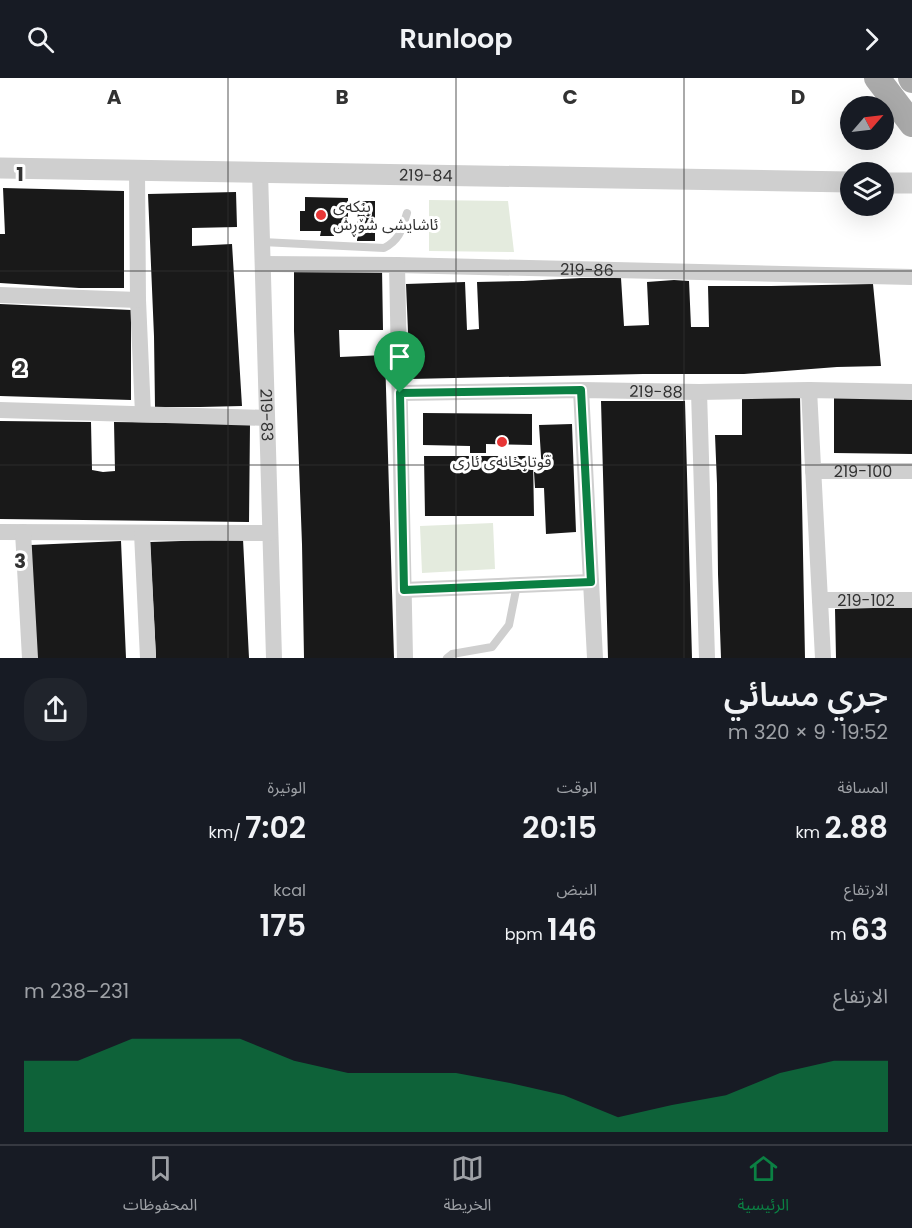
<!DOCTYPE html>
<html lang="ar">
<head>
<meta charset="utf-8">
<style>
  body { margin:0; font-family:Poppins,"Noto Sans Arabic",sans-serif; background:#20242c; color:#f1f3f6; direction:rtl; height:100vh; display:flex; flex-direction:column; font-size:22px; white-space:nowrap }
  * { box-sizing:border-box; margin:0 }
  p { font-size:20px; color:#9ea1a6 }
  .icon { flex:none; width:33px; height:33px; fill:none; stroke:currentColor; stroke-width:2; stroke-linecap:round; stroke-linejoin:round }
  .map { position:relative; height:580px; overflow:hidden; direction:ltr }
  .details { display:flex; flex-direction:column; background:#171b24; flex:1 }
  .details>* { flex:none }
  .needle { width:39px; rotate:62deg }
  .controls { position:absolute; left:840px; top:18px; display:grid; gap:12px }
  .controls a { display:grid; place-items:center; width:54px; height:54px; border-radius:50%; background:#171b24; box-shadow:0 6px 24px #0002; font-size:30px }
  .pin { position:absolute; display:grid; place-items:center; width:51px; height:51px; color:#fff; margin:-62px -26px; border-radius:50% 50% 50% 0; rotate:-45deg; box-shadow:0 0 6px #0007 }
  .pin .icon { rotate:45deg }
  .round { display:grid; place-items:center; flex:none; width:63px; height:63px; border-radius:24px; background:#20242c }
  .overview { display:flex; align-items:center; justify-content:space-between; height:102px; padding:0 24px }
  h1 { font-size:33px; font-weight:600; line-height:45px }
  .stats { display:grid; grid-template-columns:repeat(3,1fr); gap:9px; height:102px; padding:6px 24px }
  .stats div { display:grid; align-content:center }
  .stats b { font-size:30px; font-weight:600 }
  .stats small { font-size:16px; font-weight:400 }
  .stats p { font-size:16px }
  .chart { height:168px; padding:12px 24px }
  .chart p { display:flex; justify-content:space-between }
  .chart svg { width:100%; height:108px; margin-top:6px; fill:#0b8043; opacity:.7 }
  header { display:flex; justify-content:space-between; align-items:center; height:78px; padding:0 24px; background:#171b24; font-size:27px; font-weight:600 }
  .dock { display:flex; justify-content:space-around; align-items:center; height:84px; border-top:2px solid #363941; background:#171b24; font-size:16px; color:#9ea1a6 }
  .dock a { display:grid; justify-items:center; gap:3px }
  .dock .selected { color:#0b8043 }
  .map>svg:first-child { display:block }
</style>
</head>
<body>
<header><svg class="icon" aria-label="forward" viewBox="0 0 24 24"><path d="M9 5l7 7-7 7"/></svg>Runloop<svg class="icon" aria-label="search" viewBox="0 0 24 24"><circle cx="10" cy="10" r="6"/><path d="M15 15l6 6"/></svg></header>
<div class="map">
<svg width="912" height="580" viewBox="0 0 912 580">
  <rect width="100%" height="100%" fill="#fff"/>
  <path fill="#e4ebde" d="M 429,122 L 508,123 L 514,174 L 429,173 Z
    M 493,445 L 495,491 L 422,495 L 420,448 Z"/>
  <path fill="#191919" d="M 3,110 L 124,113 L 124,210 L 79,210 L 0,205 L 0,156 L 5,156 Z
    M 236,114 L 237,149 L 192,150 L 192,168 L 232,166 L 242,328 L 200,329 L 155,329 L 154,258 L 148,116 Z
    M 305,119 L 348,120 L 348,152 L 334,152 L 334,158 L 320,158 L 321,153 L 300,153 L 300,133 L 305,133 Z
    M 358,123 L 375,123 L 375,163 L 357,163 Z
    M 382,190 L 383,252 L 339,252 L 340,279 L 385,277 L 394,580 L 304,580 L 302,466 L 294,253 L 294,191 Z
    M 581,200 L 621,200 L 624,248 L 649,247 L 647,204 L 674,202 L 689,203 L 691,249 L 709,249 L 708,208 L 771,208 L 873,206 L 881,288 L 837,289 L 744,296 L 643,296 L 410,301 L 406,206 L 465,204 L 467,252 L 479,251 L 477,204 L 523,203 Z
    M 0,226 L 131,232 L 131,322 L 0,318 Z
    M 800,317 L 805,580 L 721,580 L 718,496 L 717,406 L 715,357 L 742,357 L 742,318 Z
    M 834,319 L 912,319 L 912,376 L 834,375 Z
    M 601,323 L 685,323 L 692,580 L 608,580 Z
    M 423,335 L 532,336 L 532,367 L 486,366 L 486,375 L 470,375 L 470,368 L 423,367 Z
    M 0,343 L 91,344 L 92,392 L 103,394 L 115,393 L 114,344 L 250,346 L 249,444 L 0,441 Z
    M 572,346 L 576,454 L 546,456 L 544,410 L 535,410 L 534,394 L 542,394 L 539,347 Z
    M 424,378 L 533,378 L 534,438 L 425,438 Z
    M 243,461 L 249,580 L 156,580 L 150,464 Z
    M 121,463 L 126,580 L 36,580 L 31,467 Z
    M 912,529 L 912,580 L 836,580 L 835,531 Z"/>
  <g fill="none" stroke-linecap="round" stroke-linejoin="round">
    <path stroke="#cfcfcf" stroke-width="8" d="M 262,164 L 384,170 C 400,162 402,151 407,135
      M 447,580 L 452,576 L 492,569 L 509,547 L 517,507"/>
    <g stroke="#cfcfcf" stroke-width="16">
      <path d="M 137,93 L 138,222 L 143,336"/>
      <path id="s1" d="M 260,94 L 274,580"/>
      <path id="s2" d="M 263,186 L 397,187 L 912,199"/>
      <path d="M 397,187 L 405,580"/>
      <path d="M 0,217 L 138,222"/>
      <path d="M 581,312 L 595,580"/>
      <path d="M 809,312 L 823,580"/>
      <path d="M 699,314 L 707,580"/>
      <path id="s3" d="M 400,315 L 581,312 L 699,314 L 809,312 L 912,314"/>
      <path d="M 0,332 L 267,340"/>
      <path id="s4" d="M 813,393 L 912,393"/>
      <path d="M 0,454 L 270,455"/>
      <path d="M 23,454 L 30,580"/>
      <path d="M 142,455 L 148,580"/>
      <path d="M 404,512 L 591,504"/>
      <path id="s5" d="M 820,522 L 912,522"/>
    </g>
    <g stroke="#cfcfcf" stroke-width="21">
      <path id="s6" d="M 0,90 L 850,104"/>
      <path d="M 884,105 L 912,105"/>
    </g>
    <path stroke="#aaa" stroke-width="26" d="M 877,0 L 912,46
      M 911,0 L 912,2"/>
  </g>
  <g fill="none" stroke-linecap="round" stroke-linejoin="round">
    <defs>
      <path id="route" d="M 581,312 L 591,504 L 404,512 L 400,315 Z"/>
    </defs>
    <use href="#route" stroke="#fff" stroke-width="12"/>
    <use href="#route" stroke="#0b8043" stroke-width="8"/>
  </g>
  <path fill="none" stroke="#323232" stroke-width="1.5" stroke-opacity="0.55" d="M 228,0 L 228,580M 456,0 L 456,580M 684,0 L 684,580M 0,193 L 912,193M 0,387 L 912,387"/>
  <g fill="#e73636" stroke="#fff" stroke-width="2">
    <circle cx="321" cy="137" r="6"/>
    <circle cx="502" cy="364" r="6"/>
  </g>
  <g text-anchor="middle" stroke-width="6" stroke-linejoin="round" paint-order="stroke">
    <g font-size="16" fill="#323232" stroke="#fff">
      <text dy="6" stroke="none"><textPath href="#s6" startOffset="426">219-84</textPath></text>
      <text dy="6" stroke="none"><textPath href="#s2" startOffset="324">219-86</textPath></text>
      <text dy="6" stroke="none"><textPath href="#s3" startOffset="256">219-88</textPath></text>
      <text dy="6" stroke="none"><textPath href="#s1" startOffset="243">219-83</textPath></text>
      <text dy="6" stroke="none"><textPath href="#s4" startOffset="50">219-100</textPath></text>
      <text dy="6" stroke="none"><textPath href="#s5" startOffset="46">219-102</textPath></text>
    </g>
    <g font-size="16" fill="#323232" stroke="#fff" text-anchor="start">
      <text x="333" y="134">بنکەی<tspan x="333" dy="18">ئاشایشی شۆڕش</tspan></text>
      <text x="502" y="389" text-anchor="middle">قوتابخانەی ئاری</text>
    </g>
  </g>
  <g font-size="20" text-anchor="middle" font-weight="bold" fill="#323232" stroke="#fff" stroke-width="6" stroke-linejoin="round" paint-order="stroke">
    <text x="114" y="26">A</text>
    <text x="342" y="26">B</text>
    <text x="570" y="26">C</text>
    <text x="798" y="26">D</text>
    <text x="20" y="103">1</text>
    <text x="20" y="297">2</text>
    <text x="20" y="490">3</text>
  </g>
</svg>
<div class="controls">
<a><svg class="needle" viewBox="-14 -14 28 28"><path d="M0-13l5 13h-10z" fill="#e53935"/><path d="M0 13l5-13h-10z" fill="#9ea1a6"/></svg></a>
<a><svg class="icon" aria-label="layers" viewBox="0 0 24 24"><path d="M12 4l9 5-9 5-9-5zM3 14l9 5 9-5"/></svg></a>
</div>
<div class="pin" style="left:400px;top:315px;background:#1e9e55"><svg class="icon" aria-label="arrive" viewBox="0 0 24 24"><path d="M6 21V4h12l-3 4 3 4H6"/></svg></div>
</div>
<section class="details">
<div class="overview"><div><h1>جري مسائي</h1><p>19:52 · 9 × 320 m</p></div><a class="round"><svg class="icon" aria-label="share" viewBox="0 0 24 24"><path d="M12 15V3M7 8l5-5 5 5M5 13v7h14v-7"/></svg></a></div>
<div class="stats">
<div><p>المسافة</p><b>2.88<small> km</small></b></div>
<div><p>الوقت</p><b>20:15</b></div>
<div><p>الوتيرة</p><b>7:02<small> /km</small></b></div>
</div>
<div class="stats">
<div><p>الارتفاع</p><b>63<small> m</small></b></div>
<div><p>النبض</p><b>146<small> bpm</small></b></div>
<div><p>kcal</p><b>175</b></div>
</div>
<div class="chart"><p><span>الارتفاع</span>231–238 m</p>
<svg viewBox="0 0 160 44" preserveAspectRatio="none"><path d="M0 44V15L10 15L20 6L30 6L40 6L50 15L60 20L70 20L80 20L90 24L100 29L110 38L120 33L130 29L140 20L150 15L160 15V44z"/></svg>
</div>
</section>
<nav class="dock">
<a class="selected"><svg class="icon" aria-label="home" viewBox="0 0 24 24"><path d="M3 11l9-7 9 7M6 9v11h12V9"/></svg>الرئيسية</a>
<a><svg class="icon" aria-label="map" viewBox="0 0 24 24"><path d="M3 6l6-2 6 2 6-2v14l-6 2-6-2-6 2zM9 4v14M15 6v14"/></svg>الخريطة</a>
<a><svg class="icon" aria-label="saved" viewBox="0 0 24 24"><path d="M7 4h10v16l-5-4-5 4z"/></svg>المحفوظات</a>
</nav>
</body>
</html>
